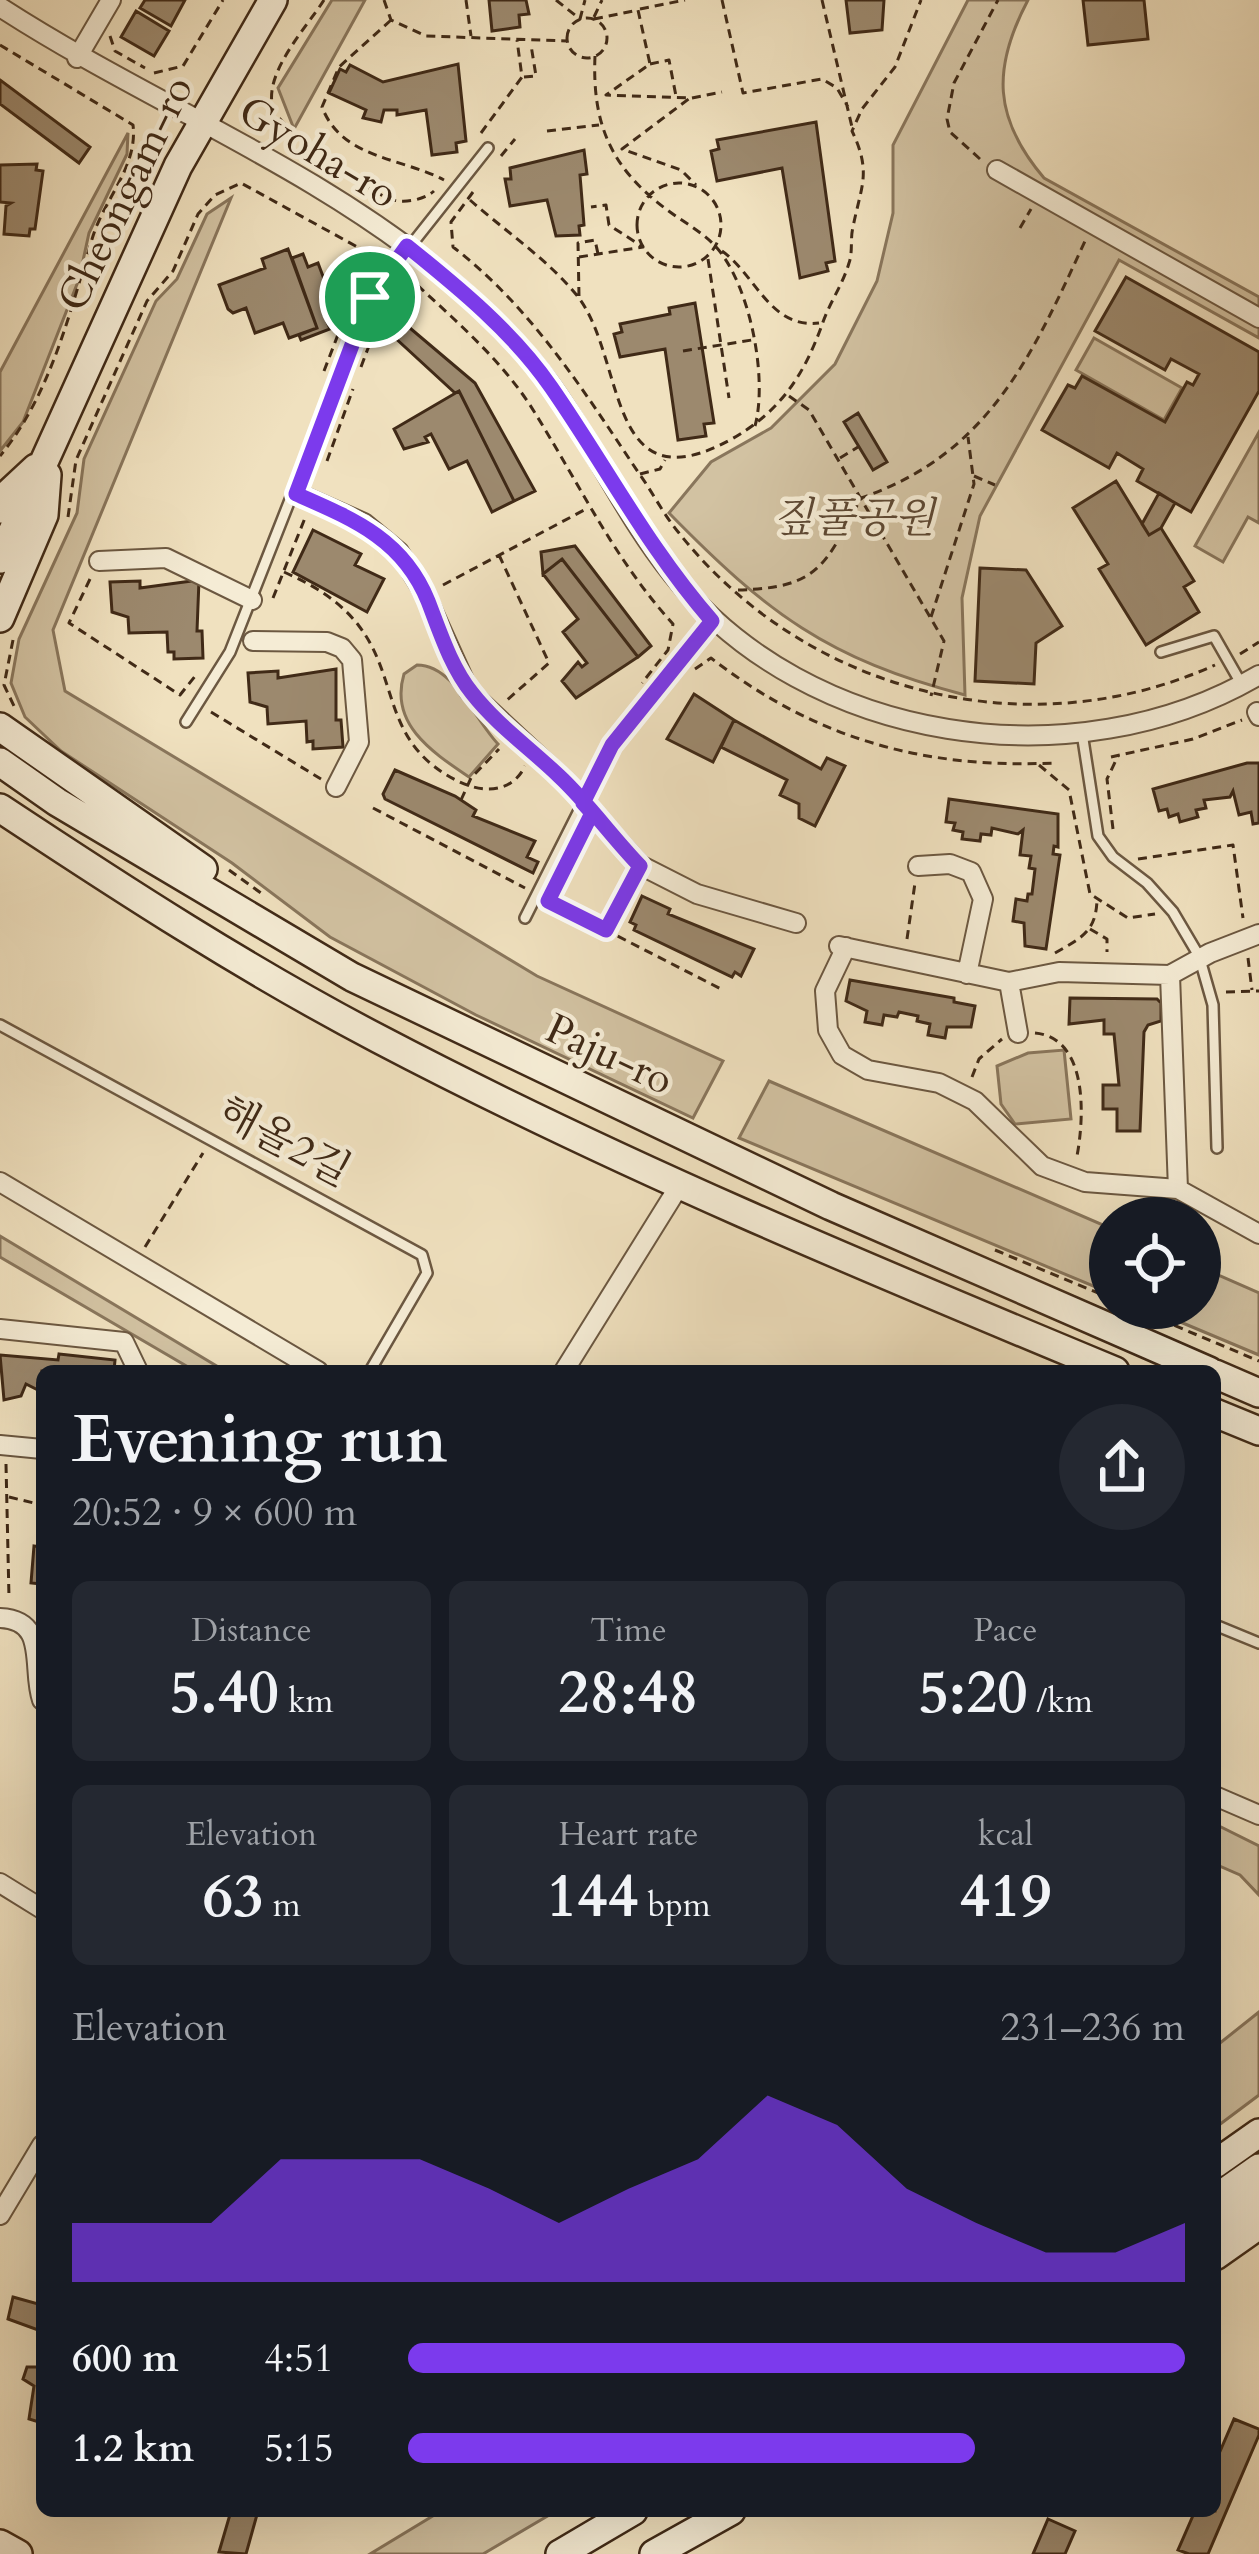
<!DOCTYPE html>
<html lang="en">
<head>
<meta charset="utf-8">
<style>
  body { margin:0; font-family:Cardo,"Noto Serif KR",serif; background:#242831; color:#f1f3f6; height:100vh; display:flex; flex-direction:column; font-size:45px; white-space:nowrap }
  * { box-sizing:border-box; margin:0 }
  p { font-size:39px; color:#9ea1a6 }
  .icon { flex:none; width:66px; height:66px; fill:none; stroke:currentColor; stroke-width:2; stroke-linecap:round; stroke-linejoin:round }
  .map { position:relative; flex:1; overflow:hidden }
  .side { position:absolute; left:36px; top:1365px; width:1185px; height:1152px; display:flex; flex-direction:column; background:#171b24; border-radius:18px; box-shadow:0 12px 48px #0002 }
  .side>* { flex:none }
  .tools { position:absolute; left:1089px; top:1197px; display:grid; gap:24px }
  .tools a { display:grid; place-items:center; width:132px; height:132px; border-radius:50%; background:#171b24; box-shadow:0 12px 48px #0002; font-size:60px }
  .pin { position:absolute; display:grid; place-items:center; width:102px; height:102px; color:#fff; margin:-51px; border:6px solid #fff; border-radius:50%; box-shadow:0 3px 12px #0007 }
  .round { display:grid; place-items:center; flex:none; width:126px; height:126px; border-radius:63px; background:#242831 }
  .head { display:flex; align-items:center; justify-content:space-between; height:204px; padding:0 36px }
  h1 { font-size:66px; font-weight:700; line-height:90px }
  .stats { display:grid; grid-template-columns:repeat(3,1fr); gap:18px; height:204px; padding:12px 36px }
  .stats div { display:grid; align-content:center; border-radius:18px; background:#242831; text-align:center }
  .stats b { font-size:60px; font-weight:700 }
  .stats small { font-size:33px; font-weight:400 }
  .stats p { font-size:33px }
  .chart { height:336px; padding:24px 36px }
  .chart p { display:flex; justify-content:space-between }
  .chart svg { width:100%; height:216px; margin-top:12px; fill:#7c3aed; opacity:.7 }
  ul { padding:0 36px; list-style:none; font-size:39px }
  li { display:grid; grid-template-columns:192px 144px 1fr; align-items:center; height:90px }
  li i { height:30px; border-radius:15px; background:#7c3aed }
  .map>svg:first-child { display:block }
</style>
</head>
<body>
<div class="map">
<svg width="1259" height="2554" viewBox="0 0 1259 2554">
  <rect width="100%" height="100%" fill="#f0e1bf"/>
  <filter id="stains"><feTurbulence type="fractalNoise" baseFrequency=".00167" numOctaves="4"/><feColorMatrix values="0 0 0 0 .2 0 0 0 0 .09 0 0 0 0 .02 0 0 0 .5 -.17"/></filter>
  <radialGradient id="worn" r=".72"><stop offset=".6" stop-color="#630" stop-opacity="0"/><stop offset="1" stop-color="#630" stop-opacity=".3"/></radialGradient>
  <path fill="#d2c2a2" stroke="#89765c" stroke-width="3" d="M 332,0 L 365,0 L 294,129 L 278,88 Z
    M 968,0 L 1028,0 C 992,68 993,118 1044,178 L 1259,297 L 1259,338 L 1119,260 L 980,516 L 962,598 L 965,695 C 827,659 767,613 669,513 L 711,462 L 771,428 L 835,364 L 877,281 L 893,213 L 893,145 Z
    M 128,133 L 127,154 L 89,233 L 79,279 L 23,422 L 0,451 L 0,372 Z
    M 231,198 L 53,630 L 65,691 L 537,976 L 723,1061 L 693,1118 L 476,1015 L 330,937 L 232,863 L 61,751 L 25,717 L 11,683 L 19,639 L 77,513 L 84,459 L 156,301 L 177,279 L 207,214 Z
    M 1094,338 L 1182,388 L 1164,420 L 1076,370 Z
    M 1259,432 L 1259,523 L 1248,517 L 1223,562 L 1195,546 Z
    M 417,665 C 454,665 474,719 498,744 L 469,777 C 432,752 389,724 404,674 Z
    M 1064,1050 L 1071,1119 L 1015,1124 L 1001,1104 L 997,1066 L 1028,1053 Z
    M 769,1081 L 1110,1228 L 1110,1293 L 739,1138 Z
    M 0,1236 L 225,1371 L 195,1371 L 0,1257 Z
    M 1200,1267 L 1259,1293 L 1259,1355 L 1147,1308 L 1200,1308 Z
    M 1215,1824 L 1259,1846 L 1259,1895 L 1240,1875 L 1215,1864 Z
    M 1259,2012 L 1259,2095 L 1215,2128 L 1215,2047 Z
    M 441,2511 L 556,2511 L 483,2554 L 370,2554 Z"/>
  <path fill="#9c896e" stroke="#402a17" stroke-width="3" d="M 145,0 L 185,0 L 171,26 L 140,8 Z
    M 489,0 L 526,0 L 529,14 L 519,15 L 520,27 L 492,31 Z
    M 846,0 L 884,0 L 882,30 L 850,33 Z
    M 1083,0 L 1144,0 L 1148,39 L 1088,45 Z
    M 136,11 L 169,31 L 154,56 L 121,37 Z
    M 458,64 L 466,141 L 456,143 L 457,152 L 432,155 L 426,110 L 397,115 L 397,110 L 384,110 L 381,122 L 363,118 L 366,110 L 329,93 L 340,69 L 346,72 L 350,65 L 383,82 Z
    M 0,80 L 90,147 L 79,163 L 0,104 Z
    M 816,122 L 835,261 L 826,263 L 828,271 L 800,278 L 782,168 L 717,181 L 711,151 L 719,149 L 717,140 Z
    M 584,150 L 587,174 L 580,175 L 584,225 L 579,226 L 580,235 L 556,236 L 547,200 L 510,206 L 505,179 L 511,179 L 510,168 Z
    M 37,164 L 36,170 L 43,171 L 35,229 L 30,229 L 29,236 L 4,234 L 6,206 L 11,203 L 0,202 L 0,165 Z
    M 288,249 L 317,328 L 289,338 L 283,323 L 255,333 L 246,308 L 233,313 L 228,309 L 219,285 L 265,268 L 262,259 Z
    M 303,254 L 308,267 L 318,263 L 336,311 L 324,315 L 330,329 L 301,340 L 299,335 L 317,328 L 292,258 Z
    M 1126,277 L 1259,352 L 1259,391 L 1191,512 L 1137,481 L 1143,469 L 1117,453 L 1109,468 L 1042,430 L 1068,385 L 1075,388 L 1082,376 L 1165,422 L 1187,382 L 1193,385 L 1199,374 L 1171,359 L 1165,370 L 1095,331 Z
    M 695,303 L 714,423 L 704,424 L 706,436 L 678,440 L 665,349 L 620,357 L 614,334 L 622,332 L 620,324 L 670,314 L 669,308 Z
    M 404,323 L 475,383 L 535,491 L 514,501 L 459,391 L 455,393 L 392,335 Z
    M 459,391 L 514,501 L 492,512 L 467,461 L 449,469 L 431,434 L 425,437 L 428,442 L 404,449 L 394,429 Z
    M 858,413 L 887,462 L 873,470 L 844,422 Z
    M 1116,481 L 1149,535 L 1161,528 L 1194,581 L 1184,587 L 1199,612 L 1146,645 L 1099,569 L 1108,564 L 1073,508 Z
    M 1159,493 L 1175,503 L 1161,528 L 1149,535 L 1142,524 Z
    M 313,530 L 361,554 L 355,565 L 384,579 L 367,612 L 293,572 Z
    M 575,546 L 651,646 L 638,657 L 562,559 L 543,574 L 541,552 Z
    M 562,559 L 638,657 L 576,698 L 562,681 L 578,662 L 582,667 L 587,663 L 563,632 L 578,619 L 543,574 Z
    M 980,568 L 1026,570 L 1062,626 L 1036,643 L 1034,684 L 975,681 Z
    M 199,580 L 197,631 L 202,631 L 203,658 L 174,659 L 174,652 L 168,652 L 167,632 L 129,633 L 128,617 L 112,612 L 110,582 L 140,581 L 140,588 Z
    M 336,669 L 336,720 L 341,720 L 343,747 L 313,749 L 313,741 L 307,742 L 306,721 L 268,724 L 267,707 L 250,702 L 248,673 L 278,671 L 278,678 Z
    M 694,694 L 734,720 L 713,762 L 667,739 Z
    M 734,720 L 821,769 L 827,758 L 845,766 L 815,826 L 799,818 L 799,804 L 780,795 L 787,780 L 721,747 Z
    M 1247,763 L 1259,763 L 1259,823 L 1253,824 L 1251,812 L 1239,815 L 1233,791 L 1230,797 L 1204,800 L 1206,808 L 1196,810 L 1198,817 L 1180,822 L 1178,814 L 1169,817 L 1167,809 L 1159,811 L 1153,789 Z
    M 395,770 L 455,796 L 476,810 L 473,816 L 535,841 L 527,857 L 538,862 L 533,873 L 385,799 L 383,794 Z
    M 949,799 L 1058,814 L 1058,847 L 1054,846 L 1053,854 L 1060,855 L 1046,949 L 1025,946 L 1024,923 L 1013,921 L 1016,899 L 1027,901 L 1028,894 L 1032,894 L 1035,869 L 1029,868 L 1031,856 L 1020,855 L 1023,830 L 1018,834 L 992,828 L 991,835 L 981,834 L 980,841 L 962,839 L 963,832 L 953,830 L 955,823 L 946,822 Z
    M 642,896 L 670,909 L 668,914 L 754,949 L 741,976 L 735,972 L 732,977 L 634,930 L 636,925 L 630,922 Z
    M 850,980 L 954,998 L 954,1002 L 975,1006 L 971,1027 L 947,1027 L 945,1038 L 928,1035 L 930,1024 L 917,1021 L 918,1016 L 899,1012 L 897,1017 L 884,1015 L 882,1025 L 865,1022 L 867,1011 L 846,1001 Z
    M 1070,998 L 1157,999 L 1161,1003 L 1161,1021 L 1148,1025 L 1144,1032 L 1140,1131 L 1117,1131 L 1117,1109 L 1103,1109 L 1103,1085 L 1119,1085 L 1114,1034 L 1104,1034 L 1104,1020 L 1069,1024 Z
    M 59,1354 L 115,1360 L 114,1371 L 42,1371 L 42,1392 L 26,1384 L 21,1396 L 4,1400 L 0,1355 L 58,1360 Z
    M 34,1546 L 42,1547 L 42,1584 L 31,1583 Z
    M 13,2297 L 42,2305 L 38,2330 L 8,2319 Z
    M 42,2354 L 42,2423 L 29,2419 L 34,2386 L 23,2379 L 27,2367 L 39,2367 Z
    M 1234,2419 L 1259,2429 L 1259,2435 L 1208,2554 L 1189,2554 L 1178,2550 L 1195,2511 L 1215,2511 L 1215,2463 Z
    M 231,2511 L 258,2511 L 246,2554 L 219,2552 Z
    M 1048,2519 L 1075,2531 L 1065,2554 L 1033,2554 Z"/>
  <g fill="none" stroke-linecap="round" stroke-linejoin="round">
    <defs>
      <path id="lane" d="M 1161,652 L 1214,636 L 1242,685
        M 186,722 L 230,652 L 370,297 L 488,148
        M 1082,733 L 1098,836 L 1113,857 L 1147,883 L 1173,912 L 1199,956 L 1213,1005 L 1217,1148
        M 525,918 L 612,745 L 713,621
        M 0,1025 L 422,1255 L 427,1273 L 370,1371
        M 1215,1625 L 1259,1643"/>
      <path id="street" d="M 0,7 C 145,101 308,164 442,274 C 481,306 520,344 550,384 C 594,445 625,516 673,575 C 807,744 1076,783 1259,675
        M 77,58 L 111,0
        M 997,170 L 1259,318
        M 296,493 L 364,523 L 399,552 L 425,594 L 469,691 L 562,778 L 640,865 L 697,894 L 796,923
        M 99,561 L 166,558 L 252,600
        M 253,641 L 327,642 L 342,648 L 352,660 L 359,742 L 336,787
        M 1257,712 L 1259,716
        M 918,866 L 950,864 L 971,872 L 983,899 L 967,974
        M 839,946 L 1009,982 L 1059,972 L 1170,975 L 1210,953 L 1259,934
        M 846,947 L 825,991 L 828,1030 L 842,1055 L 868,1070 L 939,1083 L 975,1101 L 1042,1166 L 1085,1182 L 1178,1189 L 1259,1234
        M 1170,975 L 1178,1189
        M 1009,982 L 1018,1033
        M 0,1182 L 318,1371
        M 0,1329 L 124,1342 L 138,1371
        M 564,1371 L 681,1183
        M 0,1445 L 42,1449
        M 0,1618 C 49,1620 31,1668 42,1700
        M 1215,1796 L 1259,1815
        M 0,1883 L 42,1909
        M 0,2215 L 42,2145"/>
      <path id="secondary" d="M 0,509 L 9,493 L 36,468
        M 0,559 L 178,166 L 273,0
        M 0,618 L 44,515 L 47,475
        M 0,727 L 203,869
        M 0,762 L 57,802 L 352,977 L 831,1206 L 1209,1371
        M 0,808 C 124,890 247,970 379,1039 C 617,1164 867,1268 1115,1371
        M 1215,1374 L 1259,1393
        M 1215,1413 L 1259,1431
        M 1215,2164 L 1259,2133
        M 1215,2199 L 1259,2168
        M 1215,2229 L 1259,2198
        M 1215,2256 L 1259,2225
        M 0,2544 L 18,2554
        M 560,2554 L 633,2511
        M 654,2554 L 731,2511"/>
    </defs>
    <use href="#lane" stroke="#6c5841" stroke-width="14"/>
    <use href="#street" stroke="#6c5841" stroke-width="22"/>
    <use href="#secondary" stroke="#402a17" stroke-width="32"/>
    <path stroke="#402a17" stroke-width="3" stroke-dasharray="9 6" stroke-linecap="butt" d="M 324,0 C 307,27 263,73 273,108 C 280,130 366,190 390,199 C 403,204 424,200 434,191
      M 384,0 L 391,20 L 426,36 L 567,41
      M 466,0 L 471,36
      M 556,0 L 580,19 L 585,0
      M 722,0 L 743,93 L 822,79 L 837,88 L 848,107
      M 822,0 L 852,127
      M 640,9 L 685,0
      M 594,17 L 602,0
      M567 38a20 20 0 1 1 40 0a20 20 0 1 1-40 0Z
      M 594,19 L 638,10 L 650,64 L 606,95 L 690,98 L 622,149 L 681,170 L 696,185
      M 391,20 L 339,67 L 322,107 C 342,159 400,157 444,180
      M 110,36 L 115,51 L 145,68
      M 0,45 L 133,125 C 138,166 105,198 93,236 C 70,312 51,394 0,456
      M 595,56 C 592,124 611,168 666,209 C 683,222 703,232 717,248 C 750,286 768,378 755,426
      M 650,64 L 669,60 L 676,96
      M 154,73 L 183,66 L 223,0
      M 524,77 L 536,76 L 531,45
      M 692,98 L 722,92
      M 547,131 L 599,125
      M 481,133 L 522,77 L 517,40
      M 501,156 L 515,139
      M 980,159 L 950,132 L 947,119 L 954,83 L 998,0
      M637 225a42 42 0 1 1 84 0a42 42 0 1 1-84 0Z
      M 473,192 L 451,222 L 453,247 C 531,307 584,391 638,472 C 652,491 663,514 679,533 C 806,693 1027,750 1215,665
      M 470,200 C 505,231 550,261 579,298 C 626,362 606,507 730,440 C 780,412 804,376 823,322 C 830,302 843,284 849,263 C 853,252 850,239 853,227 C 861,186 872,173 852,131 L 862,109 L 895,67 L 921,0
      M 1020,228 L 1031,209
      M 722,251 C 756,275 770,329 819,323
      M 579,257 L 643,247 L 609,225 L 606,205 L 591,207
      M 708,259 L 729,398
      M 579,296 L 578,243 L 595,240 L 598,254
      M 683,351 L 752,340
      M 361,367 C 374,332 383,305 415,283 C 456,321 499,358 530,405 C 578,481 613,558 673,624 L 668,650 L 642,683
      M 324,371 L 344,319
      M 789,396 L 809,410 L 944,641 L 931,696
      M 840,458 L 858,447
      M 327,461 L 353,389
      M 640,474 L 660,469 L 665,460
      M 974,476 L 995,485
      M 68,517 L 76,460 L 147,301 L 173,271 L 198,214 L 215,195 L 241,183 L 361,249 L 364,278
      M 499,555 L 549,663 L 506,701
      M 284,572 C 313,585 339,600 359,626 C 398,677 383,735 445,774 C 458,782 473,789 488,789 C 505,789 518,781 525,766
      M 90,579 L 69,623 L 180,695 L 196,675
      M 443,585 L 588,508
      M 738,590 C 820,588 825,565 861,498 C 989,454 1032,356 1085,241
      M 273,598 L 305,518
      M 931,617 L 974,484 L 968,437
      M 13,640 L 4,685 L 14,706
      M 1240,654 L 1259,642
      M 695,669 L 711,658 C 816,739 923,769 1055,763
      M 211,712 L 321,779
      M 1111,757 L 1193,739 L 1242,720
      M 1039,765 L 1069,790 L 1090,894 L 1128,918 L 1155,914
      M 461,800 L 471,778 L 499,749
      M 373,808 L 525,888
      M 1113,829 L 1107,779 L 1118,756
      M 1138,859 L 1233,845 L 1243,918
      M 229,870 L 265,896
      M 551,902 L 723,990
      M 607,929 L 630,884
      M 1090,929 L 1107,939 L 1107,952
      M 907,939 L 915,883
      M 1055,953 C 1081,938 1096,932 1097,900
      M 1248,958 L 1252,990
      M 1226,992 L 1259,991
      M 1035,1033 C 1089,1038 1084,1119 1077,1156
      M 972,1077 L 979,1059 L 1002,1039
      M 145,1247 L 203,1153
      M 995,1250 L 1110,1298
      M 1133,1308 L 1259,1361
      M 6,1464 L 9,1598
      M 9,1497 L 42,1505"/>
    <use href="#lane" stroke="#f5ecd5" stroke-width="9"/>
    <use href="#street" stroke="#f5ecd5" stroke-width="18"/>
    <use href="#secondary" stroke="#f5ecd5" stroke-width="27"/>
  </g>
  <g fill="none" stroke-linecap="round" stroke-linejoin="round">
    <defs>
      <path id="route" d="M 370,297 L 296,494 C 353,519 403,539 428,601 C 440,632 451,667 472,693 C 497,725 530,748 559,776 C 588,803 612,837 640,866 L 606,930 L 548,901 L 592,813 L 583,803 L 612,745 L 712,621 C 648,548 606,466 551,387 C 513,332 458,287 407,246 L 370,297"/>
    </defs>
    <use href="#route" stroke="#fff" stroke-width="24"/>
    <use href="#route" stroke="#7c3aed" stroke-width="15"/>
  </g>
  <g text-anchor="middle" stroke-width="9" stroke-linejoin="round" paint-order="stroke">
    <g font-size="42" fill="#402a17" stroke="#f5ecd5">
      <text transform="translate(319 151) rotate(31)" y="15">Gyoha-ro</text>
      <text transform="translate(124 193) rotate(-64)" y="15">Cheongam-ro</text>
      <text transform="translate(610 1053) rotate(25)" y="15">Paju-ro</text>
      <text transform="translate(285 1140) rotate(28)" y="15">해올2길</text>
    </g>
    <g font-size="42" font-style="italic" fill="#5d4833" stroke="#f5ecd5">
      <text x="854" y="532">짚풀공원</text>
    </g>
  </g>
  <rect width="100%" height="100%" filter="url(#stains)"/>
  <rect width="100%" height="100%" fill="url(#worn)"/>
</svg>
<div class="tools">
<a><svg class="icon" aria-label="locate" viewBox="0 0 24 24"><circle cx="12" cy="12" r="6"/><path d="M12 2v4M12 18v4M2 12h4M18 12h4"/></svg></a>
</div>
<div class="pin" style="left:370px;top:297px;background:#1e9e55"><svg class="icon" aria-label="arrive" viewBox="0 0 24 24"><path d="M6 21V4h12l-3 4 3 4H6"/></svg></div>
<section class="side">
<div class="head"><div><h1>Evening run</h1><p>20:52 · 9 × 600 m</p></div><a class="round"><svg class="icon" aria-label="share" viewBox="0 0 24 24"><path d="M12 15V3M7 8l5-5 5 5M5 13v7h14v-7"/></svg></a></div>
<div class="stats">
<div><p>Distance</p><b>5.40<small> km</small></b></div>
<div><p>Time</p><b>28:48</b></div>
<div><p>Pace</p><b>5:20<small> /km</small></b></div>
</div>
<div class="stats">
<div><p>Elevation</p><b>63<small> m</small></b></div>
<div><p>Heart rate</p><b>144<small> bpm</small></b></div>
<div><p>kcal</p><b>419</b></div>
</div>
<div class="chart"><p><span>Elevation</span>231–236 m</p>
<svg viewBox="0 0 160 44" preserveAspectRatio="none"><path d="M0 44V32L10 32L20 32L30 19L40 19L50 19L60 25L70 32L80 25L90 19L100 6L110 12L120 25L130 32L140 38L150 38L160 32V44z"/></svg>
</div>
<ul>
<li><b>600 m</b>4:51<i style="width:100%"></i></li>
<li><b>1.2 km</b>5:15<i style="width:73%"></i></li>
</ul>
</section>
</div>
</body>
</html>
